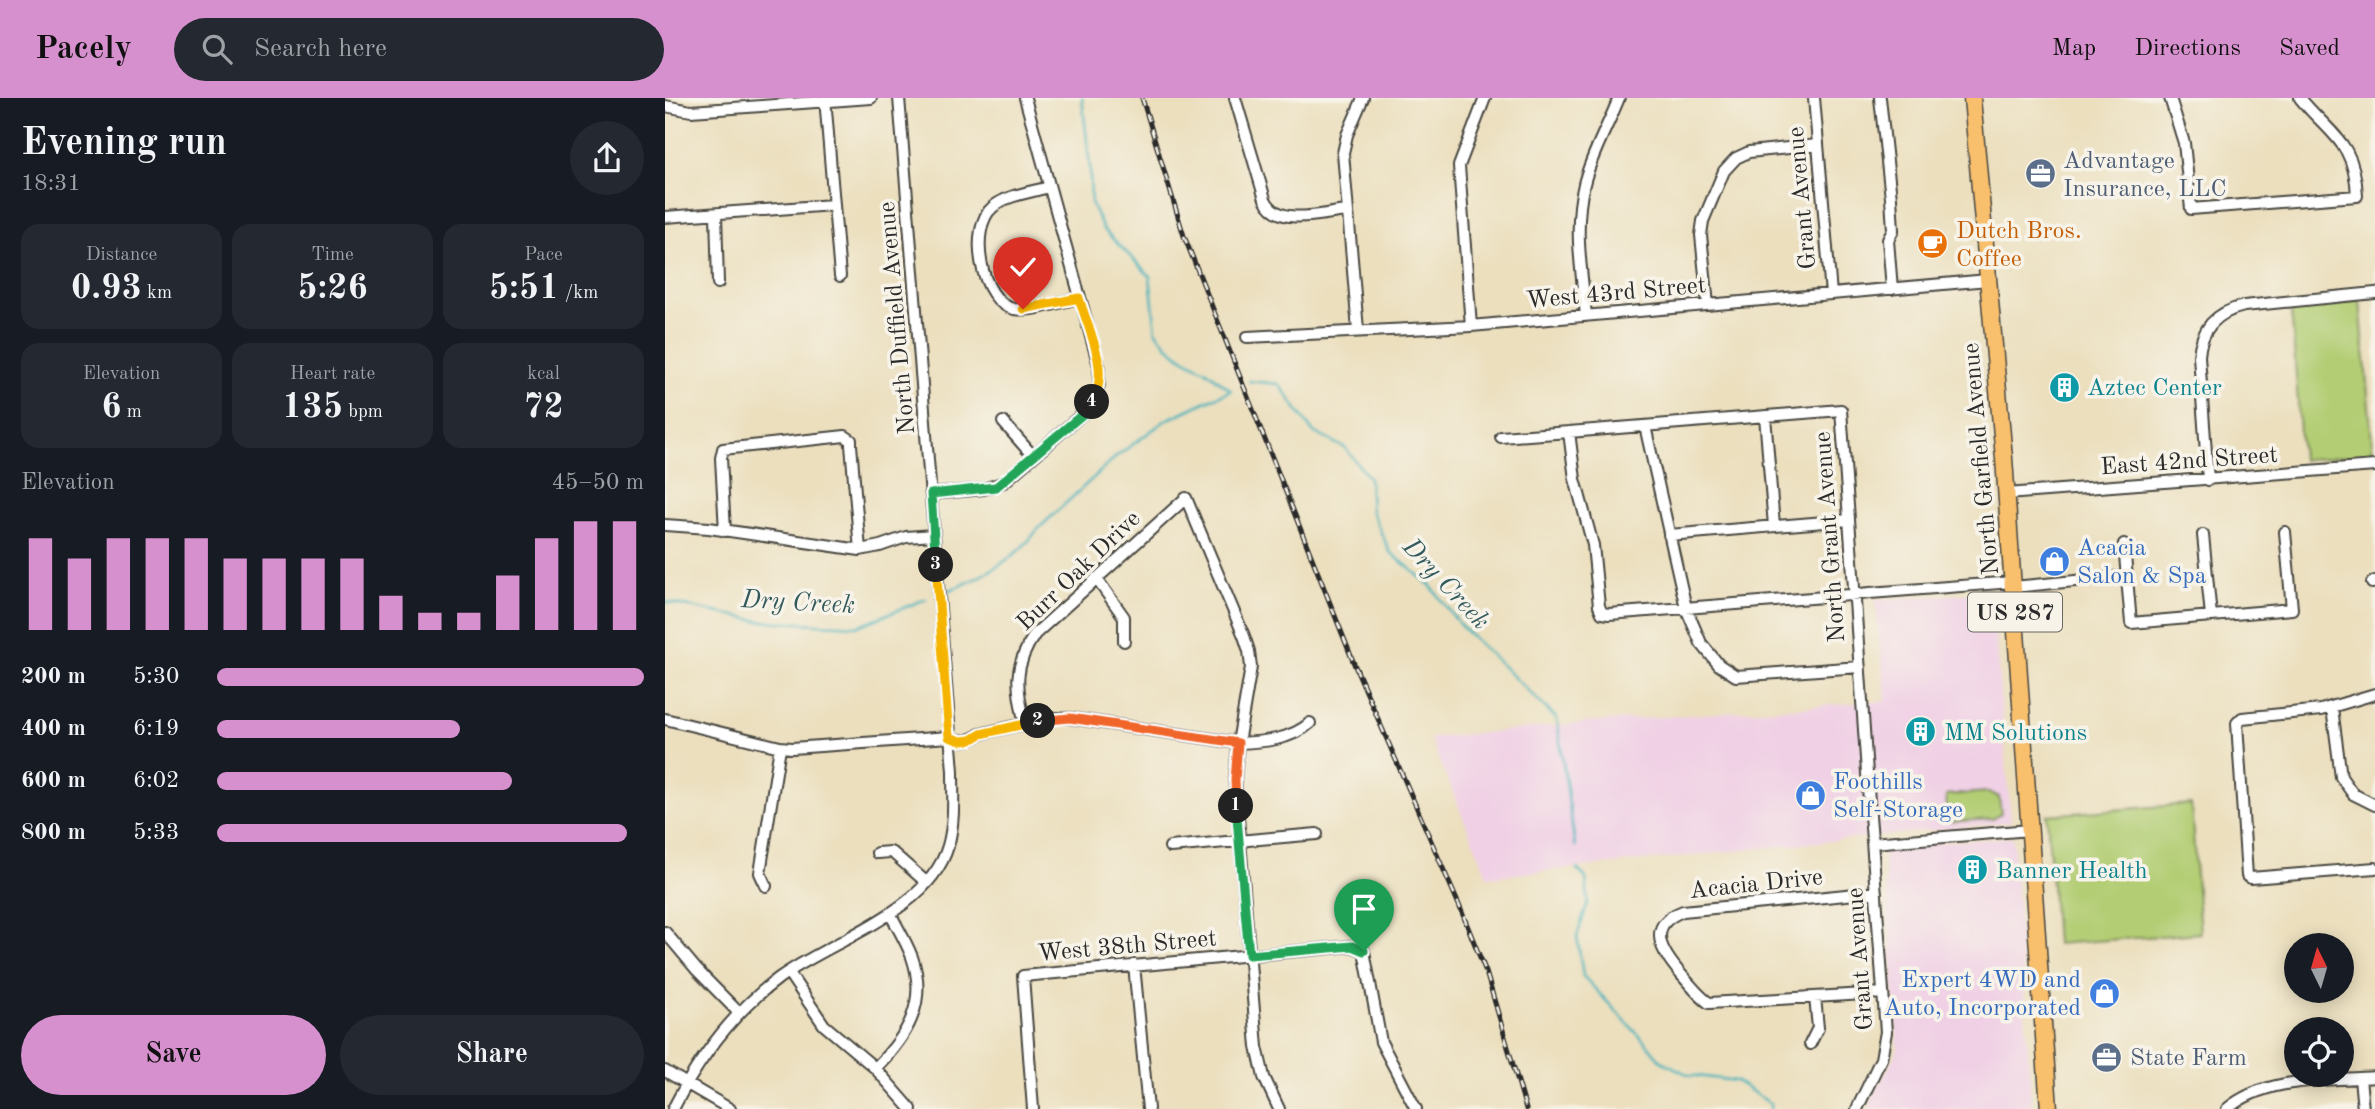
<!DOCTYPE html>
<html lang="en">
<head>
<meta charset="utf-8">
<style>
  body { margin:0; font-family:"Old Standard TT",serif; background:#242831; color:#f1f3f6; height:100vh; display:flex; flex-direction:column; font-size:26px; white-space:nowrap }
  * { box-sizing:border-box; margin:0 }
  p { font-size:23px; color:#9ea1a6 }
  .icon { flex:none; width:38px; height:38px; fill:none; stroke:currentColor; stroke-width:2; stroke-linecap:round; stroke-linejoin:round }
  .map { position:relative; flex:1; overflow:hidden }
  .details { display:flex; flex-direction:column; background:#171b24; width:665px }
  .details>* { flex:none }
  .needle { width:46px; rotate:355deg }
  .tools { position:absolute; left:1619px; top:835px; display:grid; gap:14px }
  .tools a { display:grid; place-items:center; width:70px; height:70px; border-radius:50%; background:#171b24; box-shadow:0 4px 18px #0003; font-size:35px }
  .pin { position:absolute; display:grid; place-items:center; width:60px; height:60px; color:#fff; margin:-72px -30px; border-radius:50% 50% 50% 0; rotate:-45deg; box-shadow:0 0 7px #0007 }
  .pin .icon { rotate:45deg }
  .km { position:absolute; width:35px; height:35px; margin:-18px; border-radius:50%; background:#222; color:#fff; font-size:19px; line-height:35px; text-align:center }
  .round { display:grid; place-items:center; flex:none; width:74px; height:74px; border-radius:37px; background:#242831 }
  .summary { display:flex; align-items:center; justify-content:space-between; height:119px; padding:0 21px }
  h1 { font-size:38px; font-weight:800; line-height:52px }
  .metrics { display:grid; grid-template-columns:repeat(3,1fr); gap:10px; height:119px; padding:7px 21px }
  .metrics div { display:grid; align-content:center; border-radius:18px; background:#242831; text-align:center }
  .metrics b { font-size:35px; font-weight:800 }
  .metrics small { font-size:19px; font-weight:400 }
  .metrics p { font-size:19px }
  .chart { height:196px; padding:14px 21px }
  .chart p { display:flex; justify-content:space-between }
  .chart svg { width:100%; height:126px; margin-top:7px; stroke:#d690ce; stroke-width:6 }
  .action { display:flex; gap:14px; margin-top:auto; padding:14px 21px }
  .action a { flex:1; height:80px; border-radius:42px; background:#d690ce; color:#111; font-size:28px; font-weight:800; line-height:80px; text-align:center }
  .action a+a { background:#242831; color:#f1f3f6 }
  ul { padding:0 21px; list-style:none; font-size:23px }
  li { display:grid; grid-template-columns:112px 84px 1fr; align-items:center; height:52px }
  li i { height:18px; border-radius:9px; background:#d690ce }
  header { display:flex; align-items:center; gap:42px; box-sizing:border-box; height:98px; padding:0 35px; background:#d690ce; color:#111 }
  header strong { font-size:33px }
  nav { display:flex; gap:38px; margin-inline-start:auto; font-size:24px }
  .search { width:490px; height:63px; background:#242831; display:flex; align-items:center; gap:18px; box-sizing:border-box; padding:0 24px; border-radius:38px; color:#9ea1a6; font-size:26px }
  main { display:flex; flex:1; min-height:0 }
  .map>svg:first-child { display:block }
</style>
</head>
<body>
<header>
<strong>Pacely</strong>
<div class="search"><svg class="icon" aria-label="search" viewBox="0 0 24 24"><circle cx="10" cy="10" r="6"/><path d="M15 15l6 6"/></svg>Search here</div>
<nav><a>Map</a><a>Directions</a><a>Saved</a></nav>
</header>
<main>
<section class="details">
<div class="summary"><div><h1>Evening run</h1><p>18:31</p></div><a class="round"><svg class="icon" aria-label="share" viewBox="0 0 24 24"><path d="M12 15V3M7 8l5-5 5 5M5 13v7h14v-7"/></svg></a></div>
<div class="metrics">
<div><p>Distance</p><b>0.93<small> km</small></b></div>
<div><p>Time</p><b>5:26</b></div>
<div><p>Pace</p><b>5:51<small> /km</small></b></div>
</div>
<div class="metrics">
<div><p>Elevation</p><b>6<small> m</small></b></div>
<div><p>Heart rate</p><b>135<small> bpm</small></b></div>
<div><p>kcal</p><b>72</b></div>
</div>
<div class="chart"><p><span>Elevation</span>45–50 m</p>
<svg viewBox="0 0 160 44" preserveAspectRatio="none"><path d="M5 44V12M15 44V19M25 44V12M35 44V12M45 44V12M55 44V19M65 44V19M75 44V19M85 44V19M95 44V32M105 44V38M115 44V38M125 44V25M135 44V12M145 44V6M155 44V6"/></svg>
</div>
<ul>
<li><b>200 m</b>5:30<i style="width:100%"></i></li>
<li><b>400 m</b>6:19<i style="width:57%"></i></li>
<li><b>600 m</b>6:02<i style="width:69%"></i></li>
<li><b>800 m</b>5:33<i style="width:96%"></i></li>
</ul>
<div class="action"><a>Save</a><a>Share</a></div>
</section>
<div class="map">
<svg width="1710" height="1011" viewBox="0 0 1710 1011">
  <rect width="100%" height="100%" fill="#f7f3e8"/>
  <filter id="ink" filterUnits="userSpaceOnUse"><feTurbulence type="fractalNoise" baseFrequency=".0143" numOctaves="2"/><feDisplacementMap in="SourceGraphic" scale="14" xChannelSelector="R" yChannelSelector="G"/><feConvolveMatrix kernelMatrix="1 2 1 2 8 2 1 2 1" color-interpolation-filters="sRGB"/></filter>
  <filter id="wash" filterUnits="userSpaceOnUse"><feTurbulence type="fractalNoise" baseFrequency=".00686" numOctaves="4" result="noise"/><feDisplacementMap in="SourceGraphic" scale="28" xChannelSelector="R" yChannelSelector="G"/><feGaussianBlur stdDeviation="1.57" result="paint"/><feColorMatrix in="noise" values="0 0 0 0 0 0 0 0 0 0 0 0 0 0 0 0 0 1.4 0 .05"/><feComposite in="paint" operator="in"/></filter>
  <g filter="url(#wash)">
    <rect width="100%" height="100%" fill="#ebdfbe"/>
    <path fill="#f0d0e5" d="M 1327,494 L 1346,724 L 823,779 L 765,640 L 929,624 L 1221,603 L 1210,502 Z
      M 1348,739 L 1367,1011 L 1205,1011 L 1206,1000 L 1215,987 L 1233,951 L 1218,749 Z"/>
    <path fill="#b2cd73" stroke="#6e7c4f" stroke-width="2" d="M 1695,202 L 1708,356 L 1637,362 L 1626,208 Z
      M 1324,694 L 1334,699 L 1336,715 L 1328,721 L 1283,724 L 1281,697 Z
      M 1526,706 L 1535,835 L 1391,846 L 1382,717 Z"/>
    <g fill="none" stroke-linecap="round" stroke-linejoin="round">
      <path stroke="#42b1bb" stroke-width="2.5" d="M 584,283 L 614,286 L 648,334 L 680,350 L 704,380 L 706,413 L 725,454 L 765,487 L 795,527 L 892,621 L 910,748
        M 282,493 C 315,481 353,460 373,431 L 452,358 L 501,322 L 566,292 L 542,273 L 519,261 L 503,248 L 491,234 L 485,178 L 438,131 L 426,105 L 425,68 L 417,0
        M 0,504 L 95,523 L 193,528 L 261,501
        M 912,771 L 921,780 L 923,804 L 912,838 L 918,878 L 982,946 L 996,963 L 1024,977 L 1071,983 L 1106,1006 L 1105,1011"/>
    </g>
  </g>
  <g filter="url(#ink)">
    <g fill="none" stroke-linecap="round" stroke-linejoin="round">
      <defs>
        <path id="minor" d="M 160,0 L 175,178
          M 570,0 L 600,101 C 613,130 657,115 682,113
          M 1149,0 L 1166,196
          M 1215,0 L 1226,100 L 1228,132 L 1223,142 L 1227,191
          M 1505,0 L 1519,45 L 1526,111 L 1692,98 C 1690,43 1666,38 1635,0
          M 0,8 L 26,13 L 206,0
          M 384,89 C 367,94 341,97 328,109 C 303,129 315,204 349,211 C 369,214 395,204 414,200
          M 51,116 L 53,185
          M 0,119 L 168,107
          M 1043,207 L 1036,137 L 1038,123 L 1059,73 L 1071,60 L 1084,54 L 1153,47
          M 921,218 C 917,174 908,130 919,86 C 926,57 943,28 954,0
          M 806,228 L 794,68 L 820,0
          M 693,232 L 678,55 L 682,37 L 698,0
          M 582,239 L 806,228 L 1323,182
          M 1100,318 L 1109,428
          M 338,324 L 368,358
          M 980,328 L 1021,510 L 1036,545 L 1054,567 L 1071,578 L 1195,569
          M 836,339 L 904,334
          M 1543,382 L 1534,258 C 1536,230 1552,214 1579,208 L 1710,195
          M 266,396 L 319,391 L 339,384 L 422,312 L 434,287 L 434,268 L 360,0
          M 1342,396 L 1710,368
          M 0,427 L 44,430 L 195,452 L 215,448 L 241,439 L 269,437
          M 60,433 L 56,360 L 58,351 L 180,338 L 186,342 L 186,347 L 195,452
          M 1004,437 L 1184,422
          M 1538,437 L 1546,518
          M 1459,446 L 1466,525 L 1627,511 L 1620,434
          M 431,480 L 459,519 L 459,543
          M 1707,485 L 1710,483
          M 1348,489 L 1461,478
          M 1710,596 L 1656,612 L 1577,620 L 1572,625 L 1582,778 L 1586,780 L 1710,770
          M 1667,610 L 1676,679 L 1688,696 L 1710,707
          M 0,621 L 115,649 L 127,650 L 284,639 C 297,644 304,644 315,636 L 384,620 L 405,620 L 573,645 C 598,644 626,642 645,625
          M 360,626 C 351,589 348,568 370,536 L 521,400 L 579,538 L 584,553 L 586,569 L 573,645 L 570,682 L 592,949 L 599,979 L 614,1011
          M 1207,745 L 1365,732
          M 505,749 L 652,736
          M 212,755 L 225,754 L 229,756 L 261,784
          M 101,788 L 95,775 L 115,649
          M 1211,794 L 1018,813 C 975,829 1002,861 1021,882 C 1028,890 1035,899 1044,905 L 1218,895
          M 0,834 L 31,871 L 74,915
          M 469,867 L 483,1011
          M 123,874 L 159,927 L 210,970 L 246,1011
          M 1145,946 L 1153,930 L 1150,899
          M 210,970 C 242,939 263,905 247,859 C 241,843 232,829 225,815
          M 0,973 L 65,1011
          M 1695,980 L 1698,1011
          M 8,1011 C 34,960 68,914 114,880 C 166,842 264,814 283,748 C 290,723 288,698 288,673 L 234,0
          M 368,1011 L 358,878 L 687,848 L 699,853 L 716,944 L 751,1011
          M 1192,1011 L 1216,961 L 1221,934 L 1206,729 L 1205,718 C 1196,583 1186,447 1176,312 L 904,334 L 910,381 L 928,447 L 934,508 L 937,515 L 944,516 L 1185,497 L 1205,495 L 1348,484
          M 1562,1011 C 1601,978 1661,983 1710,979"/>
        <path id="highway" d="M 1307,0 L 1339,360 L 1384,1011"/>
      </defs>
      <use href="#minor" stroke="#484641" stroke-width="14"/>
      <use href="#highway" stroke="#484641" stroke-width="19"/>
      <use href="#minor" stroke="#fff" stroke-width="10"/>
      <use href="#highway" stroke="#f8bf6c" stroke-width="16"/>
      <defs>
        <path id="rail" d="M 477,0 L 519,138 L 690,568 L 794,807 L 821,874 L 861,1011"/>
      </defs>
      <use href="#rail" stroke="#2b2b2b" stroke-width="5"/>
      <use href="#rail" stroke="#f7f3e8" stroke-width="2.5" stroke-dasharray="8" stroke-linecap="butt"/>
    </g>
  </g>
  <g fill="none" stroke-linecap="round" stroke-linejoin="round" filter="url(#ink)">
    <defs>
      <path id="split-1" d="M 571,708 L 584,857 L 687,848 L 699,853"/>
      <path id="split-2" d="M 373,623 L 405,620 L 573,645 L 570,682 L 571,708"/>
      <path id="split-3" d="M 271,467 L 284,639 L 296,643 L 306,642 L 316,636 L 373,623"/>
      <path id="split-4" d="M 271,467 L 266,396 L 331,389 L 418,316 L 427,304"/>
      <path id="split-5" d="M 358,211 L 414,200 C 423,231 446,273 427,304"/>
    </defs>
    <use href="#split-1" stroke="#fff" stroke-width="14"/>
    <use href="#split-2" stroke="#fff" stroke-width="14"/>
    <use href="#split-3" stroke="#fff" stroke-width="14"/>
    <use href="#split-4" stroke="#fff" stroke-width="14"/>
    <use href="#split-5" stroke="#fff" stroke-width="14"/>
    <use href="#split-1" stroke="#22a559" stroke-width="9"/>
    <use href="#split-2" stroke="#f0652b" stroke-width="9"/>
    <use href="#split-3" stroke="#f5b400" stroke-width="9"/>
    <use href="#split-4" stroke="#22a559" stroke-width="9"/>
    <use href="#split-5" stroke="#f5b400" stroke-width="9"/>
  </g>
  <defs>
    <symbol id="office-disc" viewBox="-11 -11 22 22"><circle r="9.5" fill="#5c6f8a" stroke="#f7f3e8"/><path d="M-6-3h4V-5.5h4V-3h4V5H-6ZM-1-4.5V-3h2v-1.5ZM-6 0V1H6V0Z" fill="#fff"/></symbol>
    <symbol id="cafe-disc" viewBox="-11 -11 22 22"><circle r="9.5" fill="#e8710a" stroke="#f7f3e8"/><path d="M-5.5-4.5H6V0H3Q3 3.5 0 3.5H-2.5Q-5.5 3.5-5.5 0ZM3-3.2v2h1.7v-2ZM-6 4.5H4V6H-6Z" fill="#fff"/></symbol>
    <symbol id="building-disc" viewBox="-11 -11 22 22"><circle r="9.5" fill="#0f9aa8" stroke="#f7f3e8"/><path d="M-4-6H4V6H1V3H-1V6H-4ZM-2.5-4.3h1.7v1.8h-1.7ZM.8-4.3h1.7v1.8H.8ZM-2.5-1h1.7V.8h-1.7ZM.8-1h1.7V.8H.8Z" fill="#fff"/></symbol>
    <symbol id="shop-disc" viewBox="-11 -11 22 22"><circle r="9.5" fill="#3f7fe0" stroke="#f7f3e8"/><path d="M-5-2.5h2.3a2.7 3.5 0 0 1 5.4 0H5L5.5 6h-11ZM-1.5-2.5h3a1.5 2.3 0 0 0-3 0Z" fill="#fff"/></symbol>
  </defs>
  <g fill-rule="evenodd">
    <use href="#office-disc" x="1358" y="58" width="35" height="35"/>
    <use href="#cafe-disc" x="1250" y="128" width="35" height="35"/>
    <use href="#building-disc" x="1382" y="272" width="35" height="35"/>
    <use href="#shop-disc" x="1372" y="446" width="35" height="35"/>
    <use href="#building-disc" x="1238" y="616" width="35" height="35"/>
    <use href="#shop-disc" x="1128" y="680" width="35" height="35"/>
    <use href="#building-disc" x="1290" y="754" width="35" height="35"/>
    <use href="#shop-disc" x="1422" y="878" width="35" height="35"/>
    <use href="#office-disc" x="1424" y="942" width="35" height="35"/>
  </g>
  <g text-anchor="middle" stroke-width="7" stroke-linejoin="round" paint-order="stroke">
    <rect fill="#f7f3e8" stroke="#686764" stroke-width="2" x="1303" y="494.5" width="94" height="39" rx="5"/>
    <g font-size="23" font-weight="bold" fill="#2b2b2b">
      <text x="1350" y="522">US 287</text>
    </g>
    <g font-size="24" fill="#4e5e75" stroke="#f7f3e8" text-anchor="start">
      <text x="1398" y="70">Advantage<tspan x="1398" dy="28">Insurance, LLC</tspan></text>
      <text x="1465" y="967">State Farm</text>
    </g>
    <g font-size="24" fill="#2b2b2b" stroke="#f7f3e8">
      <text transform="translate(1136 100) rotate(-95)" y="8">Grant Avenue</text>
      <text transform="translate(951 194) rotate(-5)" y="8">West 43rd Street</text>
      <text transform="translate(231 220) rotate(-95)" y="8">North Duffield Avenue</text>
      <text transform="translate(1315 361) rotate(-95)" y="8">North Garfield Avenue</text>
      <text transform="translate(1524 362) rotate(-4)" y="8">East 42nd Street</text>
      <text transform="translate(1164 439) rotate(-94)" y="8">North Grant Avenue</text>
      <text transform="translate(413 472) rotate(-44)" y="8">Burr Oak Drive</text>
      <text transform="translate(1091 785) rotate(-6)" y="8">Acacia Drive</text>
      <text transform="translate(462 847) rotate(-5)" y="8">West 38th Street</text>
      <text transform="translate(1194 861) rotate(-94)" y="8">Grant Avenue</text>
    </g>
    <g font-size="24" fill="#c56008" stroke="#f7f3e8" text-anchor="start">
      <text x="1291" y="140">Dutch Bros.<tspan x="1291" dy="28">Coffee</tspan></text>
    </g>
    <g font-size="24" fill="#0d838f" stroke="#f7f3e8" text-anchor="start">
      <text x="1422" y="297">Aztec Center</text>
      <text x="1279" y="642">MM Solutions</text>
      <text x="1331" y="780">Banner Health</text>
    </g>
    <g font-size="24" fill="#366cbe" stroke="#f7f3e8" text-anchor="start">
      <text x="1412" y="457">Acacia<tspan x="1412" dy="28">Salon &amp; Spa</tspan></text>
      <text x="1168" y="691">Foothills<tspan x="1168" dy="28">Self-Storage</tspan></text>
      <text x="1416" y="889" text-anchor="end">Expert 4WD and<tspan x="1416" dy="28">Auto, Incorporated</tspan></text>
    </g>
    <g font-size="26" font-style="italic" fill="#335a5d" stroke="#f7f3e8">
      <text transform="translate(782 485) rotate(47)" y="9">Dry Creek</text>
      <text transform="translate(133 503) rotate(3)" y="9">Dry Creek</text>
    </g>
  </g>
</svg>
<div class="tools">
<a><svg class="needle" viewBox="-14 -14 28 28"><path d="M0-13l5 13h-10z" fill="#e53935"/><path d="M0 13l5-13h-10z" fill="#9ea1a6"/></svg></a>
<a><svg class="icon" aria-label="locate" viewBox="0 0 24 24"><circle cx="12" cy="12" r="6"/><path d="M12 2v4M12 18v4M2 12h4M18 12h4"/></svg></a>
</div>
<div class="pin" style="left:699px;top:853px;background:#1e9e55"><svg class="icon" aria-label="arrive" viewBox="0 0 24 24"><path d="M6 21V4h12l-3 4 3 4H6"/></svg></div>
<div class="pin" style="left:358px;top:211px;background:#d93025"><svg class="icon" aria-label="check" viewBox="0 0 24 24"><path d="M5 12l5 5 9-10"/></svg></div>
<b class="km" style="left:571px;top:708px">1</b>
<b class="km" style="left:373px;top:623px">2</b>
<b class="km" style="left:271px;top:467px">3</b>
<b class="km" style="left:427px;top:304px">4</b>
</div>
</main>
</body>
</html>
